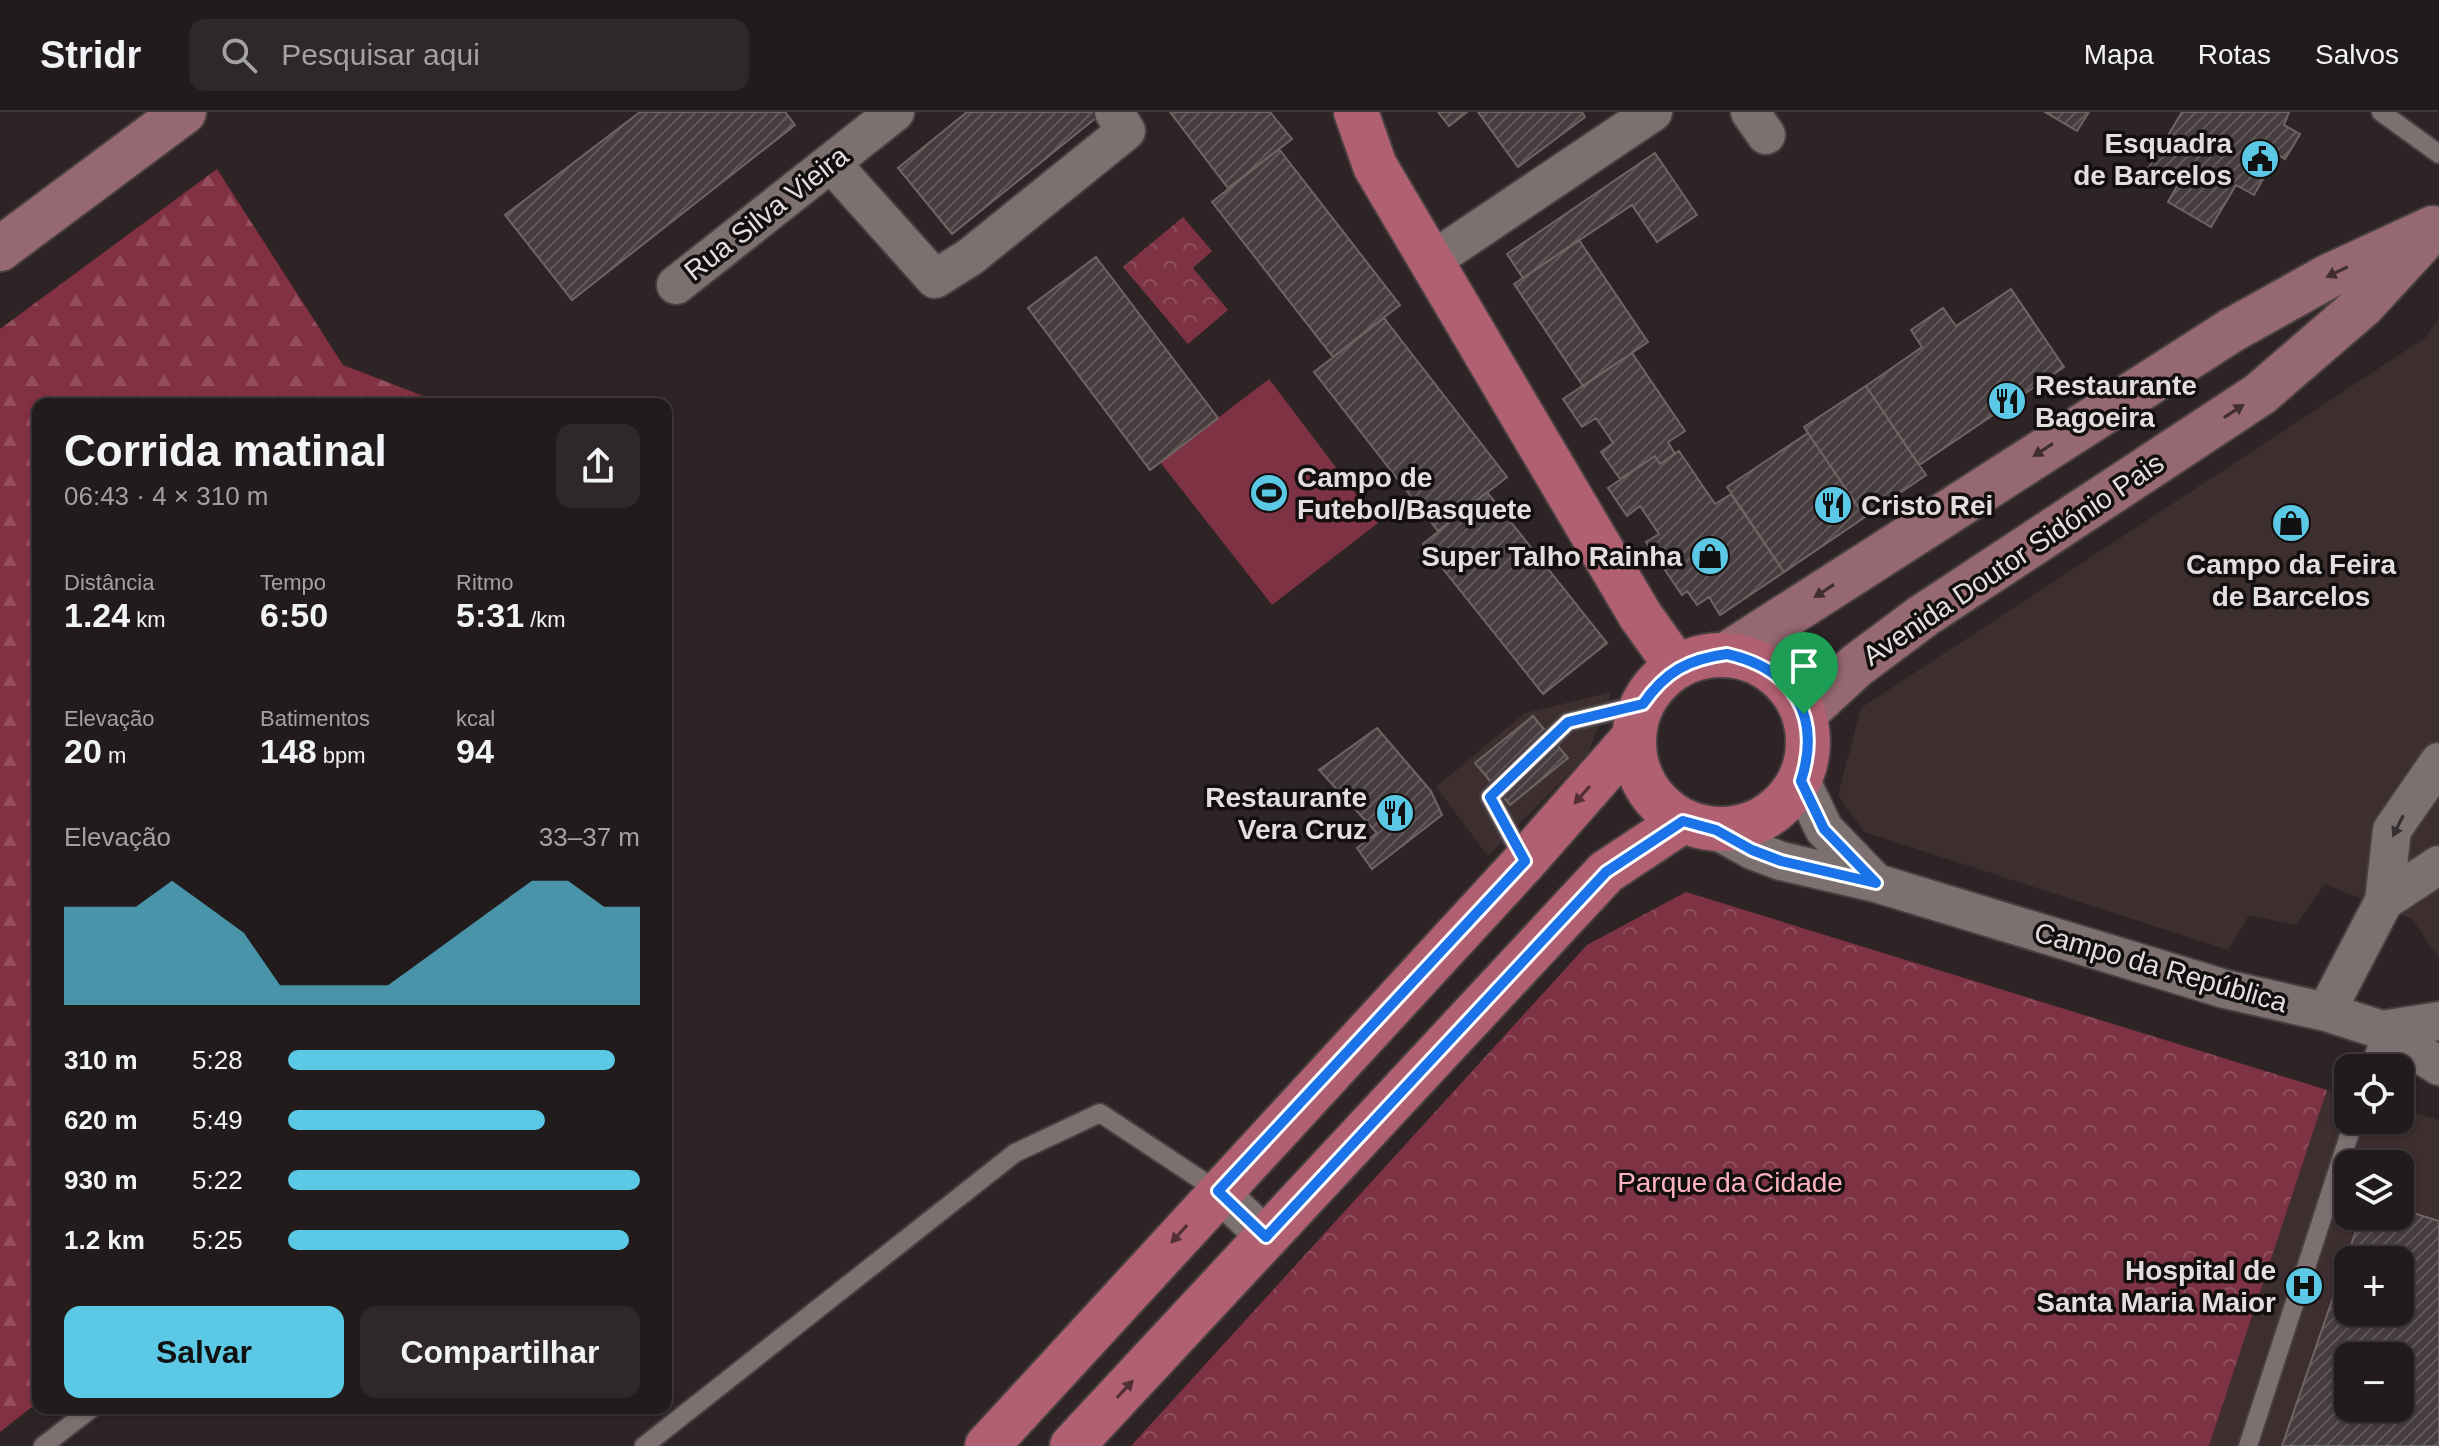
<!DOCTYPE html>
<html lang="pt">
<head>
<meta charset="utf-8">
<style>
  body { margin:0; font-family:Arial,sans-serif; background:#2e2829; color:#f1f3f6; height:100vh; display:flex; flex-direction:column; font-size:30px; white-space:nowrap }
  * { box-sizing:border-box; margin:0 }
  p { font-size:26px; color:#a2a1a3 }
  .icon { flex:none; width:44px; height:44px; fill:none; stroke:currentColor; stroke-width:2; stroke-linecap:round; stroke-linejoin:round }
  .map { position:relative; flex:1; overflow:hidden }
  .panel { position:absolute; left:32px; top:286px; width:640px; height:1016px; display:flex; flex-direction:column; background:#221b1c; border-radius:16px; box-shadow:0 2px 6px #0004,0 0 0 2px #3f393b }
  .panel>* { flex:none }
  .buttons { position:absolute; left:2334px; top:942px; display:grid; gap:16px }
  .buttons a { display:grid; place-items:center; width:80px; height:80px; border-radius:16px; background:#221b1c; box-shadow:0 2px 6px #0004,0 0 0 2px #3f393b; font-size:40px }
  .pin { position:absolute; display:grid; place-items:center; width:68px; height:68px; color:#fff; margin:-82px -34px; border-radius:50% 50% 50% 0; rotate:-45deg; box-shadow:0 0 8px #0007 }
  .pin .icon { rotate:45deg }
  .round { display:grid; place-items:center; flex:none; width:84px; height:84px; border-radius:16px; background:#2e2829 }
  .head { display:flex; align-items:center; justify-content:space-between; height:136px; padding:0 32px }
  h1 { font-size:44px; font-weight:600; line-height:60px }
  .figures { display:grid; grid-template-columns:repeat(3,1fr); gap:12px; height:136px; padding:8px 32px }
  .figures div { display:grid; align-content:center }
  .figures b { font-size:34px; font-weight:600 }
  .figures small { font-size:22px; font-weight:400 }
  .figures p { font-size:22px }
  .chart { height:224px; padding:16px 32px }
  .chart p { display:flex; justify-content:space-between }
  .chart svg { width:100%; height:144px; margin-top:8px; fill:#5bc8e6; opacity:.7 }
  .button { display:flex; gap:16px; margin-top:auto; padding:16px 32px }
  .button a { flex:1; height:92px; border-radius:16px; background:#5bc8e6; color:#111; font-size:32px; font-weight:600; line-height:92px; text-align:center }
  .button a+a { background:#2e2829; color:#f1f3f6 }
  ul { padding:0 32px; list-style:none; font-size:26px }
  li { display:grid; grid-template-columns:128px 96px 1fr; align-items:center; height:60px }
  li i { height:20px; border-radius:10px; background:#5bc8e6 }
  header { display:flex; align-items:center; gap:48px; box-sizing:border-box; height:112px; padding:0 40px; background:#221b1c; border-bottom:2px solid #3f393b }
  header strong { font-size:38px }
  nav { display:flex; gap:44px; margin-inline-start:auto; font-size:28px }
  .search { width:560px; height:72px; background:#2e2829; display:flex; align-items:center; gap:20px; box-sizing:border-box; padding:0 28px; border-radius:16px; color:#a2a1a3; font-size:30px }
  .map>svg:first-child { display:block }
</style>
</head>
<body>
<header>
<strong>Stridr</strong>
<div class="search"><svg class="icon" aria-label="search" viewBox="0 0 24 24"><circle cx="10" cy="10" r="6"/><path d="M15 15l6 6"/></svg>Pesquisar aqui</div>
<nav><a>Mapa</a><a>Rotas</a><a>Salvos</a></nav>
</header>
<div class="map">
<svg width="2439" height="1334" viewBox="0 0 2439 1334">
  <defs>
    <pattern id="forest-firs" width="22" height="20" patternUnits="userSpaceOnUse" patternTransform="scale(2)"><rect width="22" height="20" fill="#823143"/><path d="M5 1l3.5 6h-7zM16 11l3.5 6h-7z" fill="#944e5e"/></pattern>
    <pattern id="park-crowns" width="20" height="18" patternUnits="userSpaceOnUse" patternTransform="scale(2)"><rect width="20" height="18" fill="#7d3343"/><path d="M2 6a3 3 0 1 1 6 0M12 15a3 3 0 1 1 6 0" fill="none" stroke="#8f505e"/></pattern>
    <pattern id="building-hatch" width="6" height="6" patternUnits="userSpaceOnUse" patternTransform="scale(2)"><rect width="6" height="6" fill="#473d3e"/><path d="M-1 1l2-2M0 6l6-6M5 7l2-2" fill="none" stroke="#615959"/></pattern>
  </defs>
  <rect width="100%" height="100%" fill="#2e2426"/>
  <path fill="#3d2e30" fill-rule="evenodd" d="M 2439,206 L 2439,846 L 2412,807 L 2325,772 L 2295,813 L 2249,803 L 2228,838 L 1864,720 L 1838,683 L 1861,596 L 2425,226 Z
    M 1611,580 L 1588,642 L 1488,744 L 1436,675 L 1525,601 Z
    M 2327,978 L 2348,984 L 2348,1008 L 2400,1008 L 2400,997 L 2439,1008 L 2439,1334 L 2209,1334 ZM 2348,1052 L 2400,1052 L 2400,1104 L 2348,1104 ZM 2348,1148 L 2400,1148 L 2400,1200 L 2348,1200 ZM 2348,1244 L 2400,1244 L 2400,1296 L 2348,1296 Z"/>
  <path fill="url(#forest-firs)" d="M 217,57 L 343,253 L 444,292 L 38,292 L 38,1290 L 0,1320 L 0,217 Z"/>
  <path fill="url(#park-crowns)" d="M 1183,105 L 1212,139 L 1193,156 L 1228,198 L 1188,232 L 1123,155 Z
    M 1686,780 L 2327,978 L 2209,1334 L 1131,1334 L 1587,833 Z"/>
  <path fill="#7d3343" d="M 1269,267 L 1378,411 L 1272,493 L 1160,350 Z"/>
  <path fill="url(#building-hatch)" stroke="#706465" stroke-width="2" fill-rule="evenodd" d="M 640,0 L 785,0 L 795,13 L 572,188 L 505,103 Z
    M 967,0 L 1101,0 L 1102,1 L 952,122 L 898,56 Z
    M 1170,0 L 1270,0 L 1292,27 L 1228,76 Z
    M 1438,0 L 1467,0 L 1449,14 Z
    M 1478,0 L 1582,0 L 1585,5 L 1518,55 Z
    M 2045,0 L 2089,0 L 2077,19 Z
    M 2182,0 L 2289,0 L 2284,13 L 2300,22 L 2285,47 L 2277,42 L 2254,83 L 2236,73 L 2211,115 L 2168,90 L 2177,74 L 2148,57 Z
    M 1279,37 L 1400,193 L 1333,245 L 1212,90 Z
    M 1655,41 L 1697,103 L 1657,130 L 1632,93 L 1523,166 L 1507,142 Z
    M 1579,128 L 1648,230 L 1583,274 L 1514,172 Z
    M 1096,145 L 1218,306 L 1150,358 L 1028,196 Z
    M 2011,177 L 2064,255 L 1919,353 L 1866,274 L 1922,235 L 1911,218 L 1943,196 L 1956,214 Z
    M 1384,206 L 1507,365 L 1438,419 L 1314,260 Z
    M 1632,241 L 1685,319 L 1668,330 L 1675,342 L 1660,352 L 1655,344 L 1620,367 L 1601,340 L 1613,331 L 1596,306 L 1582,315 L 1563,287 Z
    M 1866,274 L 1926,363 L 1865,405 L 1804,315 Z
    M 1808,321 L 1865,405 L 1784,460 L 1727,375 Z
    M 1679,339 L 1715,392 L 1731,382 L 1784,460 L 1720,503 L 1709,485 L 1697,493 L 1687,479 L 1682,483 L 1646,430 L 1659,422 L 1640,394 L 1627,404 L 1608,376 L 1655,344 L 1660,352 Z
    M 1487,380 L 1607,531 L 1543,582 L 1423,432 Z
    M 1533,604 L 1568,646 L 1510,693 L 1475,651 Z
    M 1377,616 L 1431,679 L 1442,703 L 1372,757 L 1357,736 L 1377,721 L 1319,658 Z
    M 2400,1097 L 2439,1109 L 2439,1334 L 2282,1334 L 2361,1104 L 2400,1104 ZM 2348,1148 L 2400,1148 L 2400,1200 L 2348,1200 ZM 2348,1244 L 2400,1244 L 2400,1296 L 2348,1296 Z"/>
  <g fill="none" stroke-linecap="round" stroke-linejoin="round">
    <defs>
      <path id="lane" d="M 2381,0 L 2439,42
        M 1524,748 L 1490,685 L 1568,610 L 1643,592
        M 2370,956 L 2382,918
        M 43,1334 L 92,1296
        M 644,1334 L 1015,1041 L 1100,1001 L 1218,1079
        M 2248,1334 L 2354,1008"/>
      <path id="street" d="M 1750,0 L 1766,23
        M 831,51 L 935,167 L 970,145 L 1126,19 L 1114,0
        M 1430,150 L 1653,0
        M 676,173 L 895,0
        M 1801,669 L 1824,717 L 1876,771
        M 1716,718 L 1752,738 L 1781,749 L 1876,771 L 2225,877 L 2326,900 L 2382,918 L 2439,954
        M 2384,789 L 2439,753
        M 2326,900 L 2384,789 L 2392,718 L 2439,650
        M 2382,918 L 2439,909
        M 1218,1079 L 1266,1125"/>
      <path id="secondary" d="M 0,137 L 184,0
        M 1727,542 L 2232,218 L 2329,164 L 2433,116
        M 1804,602 L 1856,554 L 1923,504 L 2260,282 L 2363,193 L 2420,131"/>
      <path id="primary" d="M 1356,0 L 1375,54 L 1640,503 L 1677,555
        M1634 630a87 87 0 1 1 174 0a87 87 0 1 1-174 0Z
        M 987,1334 L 1525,749 L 1634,625
        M 1072,1334 L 1606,760 L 1683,709"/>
    </defs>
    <use href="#lane" stroke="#483f41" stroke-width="22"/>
    <use href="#street" stroke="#483f41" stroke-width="42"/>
    <use href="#secondary" stroke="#483f41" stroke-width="48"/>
    <use href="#primary" stroke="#483f41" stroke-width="48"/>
    <use href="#lane" stroke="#7c7071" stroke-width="18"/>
    <use href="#street" stroke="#7c7071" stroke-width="38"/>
    <use href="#secondary" stroke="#966871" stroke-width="44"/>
    <use href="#primary" stroke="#b06071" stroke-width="44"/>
  </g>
  <defs><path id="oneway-solid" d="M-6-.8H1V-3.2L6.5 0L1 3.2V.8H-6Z" transform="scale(2)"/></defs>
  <g fill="#412e31">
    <use href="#oneway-solid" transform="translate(2337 160) rotate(154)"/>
    <use href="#oneway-solid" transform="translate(2234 299) rotate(-33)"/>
    <use href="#oneway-solid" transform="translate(2043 338) rotate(147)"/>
    <use href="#oneway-solid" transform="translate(1824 479) rotate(147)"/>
  </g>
  <g fill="#522f36">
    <use href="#oneway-solid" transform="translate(1582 683) rotate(131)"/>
    <use href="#oneway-solid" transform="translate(1179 1122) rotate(132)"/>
    <use href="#oneway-solid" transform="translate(1125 1277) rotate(-47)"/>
  </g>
  <use fill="#383131" href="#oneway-solid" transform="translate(2398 714) rotate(116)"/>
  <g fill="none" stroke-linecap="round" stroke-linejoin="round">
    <defs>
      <path id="route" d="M 1727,542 C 1793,557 1822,603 1801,669 L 1824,717 L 1876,771 L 1781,749 L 1752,738 L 1716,718 L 1683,709 L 1606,760 L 1266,1125 L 1218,1079 L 1525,749 L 1490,685 L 1568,610 L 1643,592 C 1665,560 1688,547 1727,542 Z"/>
    </defs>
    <use href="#route" stroke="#fff" stroke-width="16"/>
    <use href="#route" stroke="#1a73e8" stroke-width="10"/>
  </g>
  <defs>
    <symbol id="civic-disc" viewBox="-11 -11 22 22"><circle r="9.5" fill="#5bc8e6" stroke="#130f0f"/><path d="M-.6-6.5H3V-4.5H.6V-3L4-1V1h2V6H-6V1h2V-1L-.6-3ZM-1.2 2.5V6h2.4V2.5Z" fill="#111"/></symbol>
    <symbol id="restaurant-disc" viewBox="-11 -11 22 22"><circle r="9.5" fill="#5bc8e6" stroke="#130f0f"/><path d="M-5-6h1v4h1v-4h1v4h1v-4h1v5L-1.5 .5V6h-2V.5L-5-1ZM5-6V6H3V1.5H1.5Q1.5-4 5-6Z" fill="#111"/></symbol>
    <symbol id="stadium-disc" viewBox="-11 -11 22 22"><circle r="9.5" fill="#5bc8e6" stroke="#130f0f"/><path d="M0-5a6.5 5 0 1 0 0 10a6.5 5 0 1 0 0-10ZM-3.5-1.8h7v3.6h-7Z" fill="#111"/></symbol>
    <symbol id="shop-disc" viewBox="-11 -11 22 22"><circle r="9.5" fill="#5bc8e6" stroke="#130f0f"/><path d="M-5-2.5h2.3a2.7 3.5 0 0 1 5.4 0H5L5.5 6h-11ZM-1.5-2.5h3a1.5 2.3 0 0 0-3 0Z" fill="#111"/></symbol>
    <symbol id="hospital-disc" viewBox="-11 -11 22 22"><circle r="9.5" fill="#5bc8e6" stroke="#130f0f"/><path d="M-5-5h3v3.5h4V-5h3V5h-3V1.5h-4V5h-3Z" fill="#111"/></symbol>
  </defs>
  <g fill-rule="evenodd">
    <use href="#civic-disc" x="2238" y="25" width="44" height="44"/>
    <use href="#restaurant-disc" x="1985" y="267" width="44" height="44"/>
    <use href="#stadium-disc" x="1247" y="359" width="44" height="44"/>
    <use href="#restaurant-disc" x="1811" y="371" width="44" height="44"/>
    <use href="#shop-disc" x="2269" y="389" width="44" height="44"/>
    <use href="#shop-disc" x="1688" y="422" width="44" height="44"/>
    <use href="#restaurant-disc" x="1373" y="679" width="44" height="44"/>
    <use href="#hospital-disc" x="2282" y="1152" width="44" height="44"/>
  </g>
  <g text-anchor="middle" stroke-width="7" stroke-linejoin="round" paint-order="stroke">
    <g font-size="28" font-weight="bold" fill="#e5dedf" stroke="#130f0f" text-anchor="end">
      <text x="2232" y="41">Esquadra<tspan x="2232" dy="32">de Barcelos</tspan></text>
      <text x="2035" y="283" text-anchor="start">Restaurante<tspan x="2035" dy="32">Bagoeira</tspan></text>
      <text x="1297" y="375" text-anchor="start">Campo de<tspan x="1297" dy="32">Futebol/Basquete</tspan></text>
      <text x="1861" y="403" text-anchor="start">Cristo Rei</text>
      <text x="1682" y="454">Super Talho Rainha</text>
      <text x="2291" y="462" text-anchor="middle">Campo da Feira<tspan x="2291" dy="32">de Barcelos</tspan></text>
      <text x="1367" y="695">Restaurante<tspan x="1367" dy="32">Vera Cruz</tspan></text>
      <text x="2276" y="1168">Hospital de<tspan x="2276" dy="32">Santa Maria Maior</tspan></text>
    </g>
    <g font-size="28" fill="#e5dedf" stroke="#130f0f">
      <text transform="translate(766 101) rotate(-38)" y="10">Rua Silva Vieira</text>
      <text transform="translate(2013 447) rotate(-34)" y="10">Avenida Doutor Sidónio Pais</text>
      <text transform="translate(2161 855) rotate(16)" y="10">Campo da República</text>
    </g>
    <g font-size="28" fill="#fdb4bf" stroke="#130f0f">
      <text x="1730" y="1080">Parque da Cidade</text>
    </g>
  </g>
</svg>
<div class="buttons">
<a><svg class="icon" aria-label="locate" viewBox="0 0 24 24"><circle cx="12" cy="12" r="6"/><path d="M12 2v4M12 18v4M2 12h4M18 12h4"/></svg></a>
<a><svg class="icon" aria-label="layers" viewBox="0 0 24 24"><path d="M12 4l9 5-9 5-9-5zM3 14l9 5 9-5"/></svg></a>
<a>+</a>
<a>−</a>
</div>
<div class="pin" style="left:1804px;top:602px;background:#1e9e55"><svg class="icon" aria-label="arrive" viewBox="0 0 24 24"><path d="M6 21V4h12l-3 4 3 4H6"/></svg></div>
<section class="panel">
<div class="head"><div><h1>Corrida matinal</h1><p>06:43 · 4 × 310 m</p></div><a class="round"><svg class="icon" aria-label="share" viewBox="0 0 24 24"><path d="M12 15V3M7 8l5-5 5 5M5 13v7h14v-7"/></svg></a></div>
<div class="figures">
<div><p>Distância</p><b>1.24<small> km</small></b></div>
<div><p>Tempo</p><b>6:50</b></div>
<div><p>Ritmo</p><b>5:31<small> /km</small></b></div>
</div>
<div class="figures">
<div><p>Elevação</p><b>20<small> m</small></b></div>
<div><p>Batimentos</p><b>148<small> bpm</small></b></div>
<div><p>kcal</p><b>94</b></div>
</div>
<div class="chart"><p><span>Elevação</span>33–37 m</p>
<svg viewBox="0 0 160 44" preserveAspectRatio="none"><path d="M0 44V14L10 14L20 14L30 6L40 14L50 22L60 38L70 38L80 38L90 38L100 30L110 22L120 14L130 6L140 6L150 14L160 14V44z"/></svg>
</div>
<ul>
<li><b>310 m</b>5:28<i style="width:93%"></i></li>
<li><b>620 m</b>5:49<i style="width:73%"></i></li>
<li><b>930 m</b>5:22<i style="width:100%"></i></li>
<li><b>1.2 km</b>5:25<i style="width:97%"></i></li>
</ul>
<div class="button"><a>Salvar</a><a>Compartilhar</a></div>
</section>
</div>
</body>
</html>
